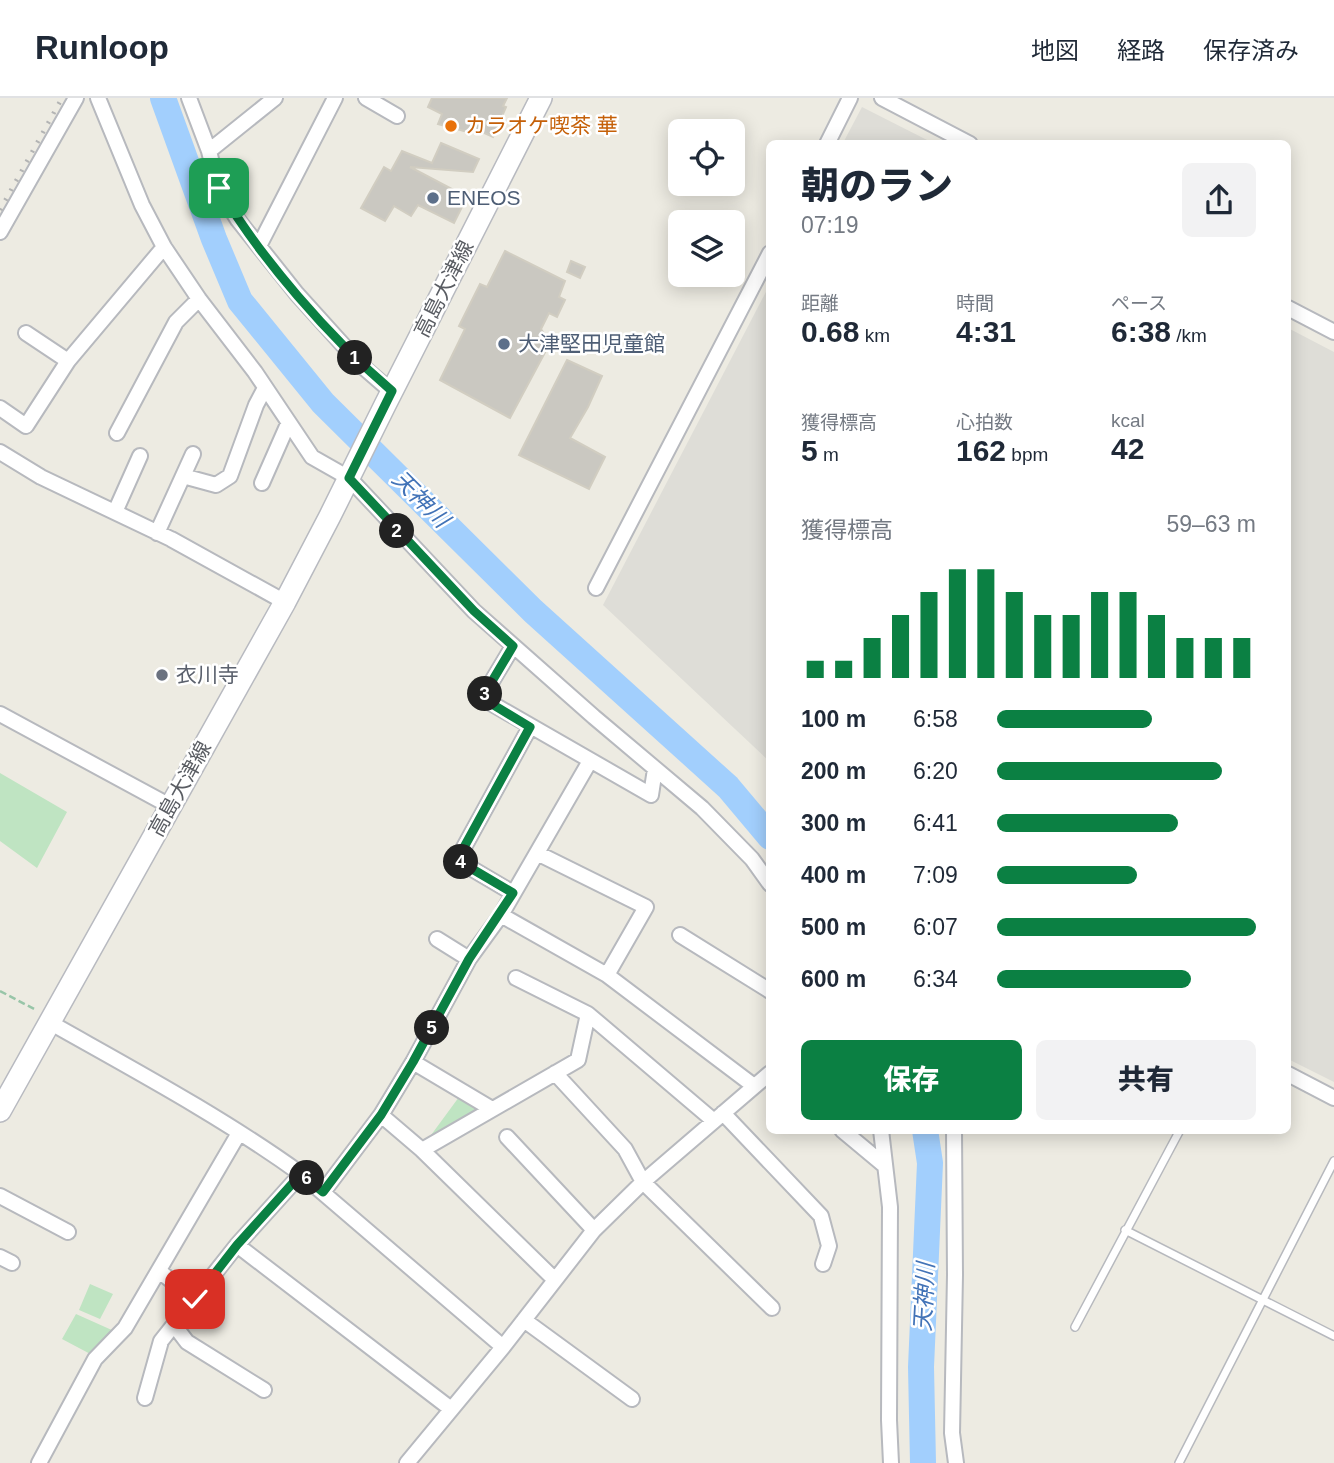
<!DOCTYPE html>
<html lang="ja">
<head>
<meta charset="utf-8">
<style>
  body { margin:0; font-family:Helvetica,"Noto Sans JP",sans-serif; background:#f2f2f3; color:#1f2937; height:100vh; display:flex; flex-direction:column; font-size:26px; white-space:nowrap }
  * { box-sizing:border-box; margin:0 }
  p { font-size:23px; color:#747a83 }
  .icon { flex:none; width:38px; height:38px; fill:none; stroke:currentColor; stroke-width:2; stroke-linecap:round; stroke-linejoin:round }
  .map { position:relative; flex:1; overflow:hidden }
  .drawer { position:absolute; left:766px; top:42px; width:525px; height:994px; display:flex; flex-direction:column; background:#fff; border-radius:10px; box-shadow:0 4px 18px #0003 }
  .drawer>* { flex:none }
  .tools { position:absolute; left:668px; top:21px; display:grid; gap:14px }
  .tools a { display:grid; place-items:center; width:77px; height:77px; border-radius:10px; background:#fff; box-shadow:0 4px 18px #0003; font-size:35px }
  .pin { position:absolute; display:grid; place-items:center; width:60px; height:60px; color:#fff; margin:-30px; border-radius:14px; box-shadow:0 4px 10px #0006 }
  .km { position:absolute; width:35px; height:35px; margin:-18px; border-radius:50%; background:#222; color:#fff; font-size:19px; line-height:35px; text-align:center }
  .round { display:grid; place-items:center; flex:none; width:74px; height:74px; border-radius:10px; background:#f2f2f3 }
  .overview { display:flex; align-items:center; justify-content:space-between; height:119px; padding:0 35px }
  h1 { font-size:38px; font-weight:800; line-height:52px }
  .figures { display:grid; grid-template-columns:repeat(3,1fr); gap:10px; height:119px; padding:7px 35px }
  .figures div { display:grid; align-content:center }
  .figures b { font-size:30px; font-weight:800 }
  .figures small { font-size:19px; font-weight:400 }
  .figures p { font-size:19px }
  .chart { height:196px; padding:14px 35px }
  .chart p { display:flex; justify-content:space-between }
  .chart svg { width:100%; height:126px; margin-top:7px; stroke:#0b8043; stroke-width:6 }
  .action { display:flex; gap:14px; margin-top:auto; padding:14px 35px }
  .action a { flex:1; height:80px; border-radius:10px; background:#0b8043; color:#fff; font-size:28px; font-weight:800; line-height:80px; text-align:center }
  .action a+a { background:#f2f2f3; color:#1f2937 }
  ul { padding:0 35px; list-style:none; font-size:23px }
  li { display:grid; grid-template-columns:112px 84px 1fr; align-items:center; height:52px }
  li i { height:18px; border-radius:9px; background:#0b8043 }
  header { display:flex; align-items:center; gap:42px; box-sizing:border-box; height:98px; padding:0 35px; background:#fff; border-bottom:2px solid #e0e1e3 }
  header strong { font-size:33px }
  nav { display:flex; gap:38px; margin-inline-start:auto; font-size:24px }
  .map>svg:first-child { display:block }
</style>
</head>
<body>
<header>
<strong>Runloop</strong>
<nav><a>地図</a><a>経路</a><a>保存済み</a></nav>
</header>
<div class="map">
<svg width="1334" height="1365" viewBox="0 0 1334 1365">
  <rect width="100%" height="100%" fill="#edebe2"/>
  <path fill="#deddd7" d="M 862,9 L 933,45 L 843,45 Z
    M 770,186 L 770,664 L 603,507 Z
    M 1288,230 L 1334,254 L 1334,984 L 1288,961 Z"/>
  <path fill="#bfe4c2" d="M 0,675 L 67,714 L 37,770 L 0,743 Z
    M 459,999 L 483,1012 L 423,1048 Z
    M 90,1186 L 113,1196 L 100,1221 L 79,1212 Z
    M 76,1216 L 114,1233 L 96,1259 L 62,1241 Z"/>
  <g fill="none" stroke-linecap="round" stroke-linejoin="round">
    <path stroke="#a2cffd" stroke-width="26" d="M 163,0 L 214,141 L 240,203 L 323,305 L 533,513 L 728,689 L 770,739
      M 923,1365 L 921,1269 L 930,1065 L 925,1032"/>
  </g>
  <path fill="#cac8c1" stroke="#d1cdc1" stroke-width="2" d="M 432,0 L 507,0 L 503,8 L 506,9 L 493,39 L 471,29 L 468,34 L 438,26 L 442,16 L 428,9 Z
    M 441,45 L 479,61 L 473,74 L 410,69 L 467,99 L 454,125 L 418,107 L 411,118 L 394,108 L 385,123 L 361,110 L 384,69 L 391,73 L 402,53 L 432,65 Z
    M 505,153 L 565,183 L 559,199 L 565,202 L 557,219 L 549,215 L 541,231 L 550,245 L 510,320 L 440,282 L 465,231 L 459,228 L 480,186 L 487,189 Z
    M 571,163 L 585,169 L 580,180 L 567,174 Z
    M 567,262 L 602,278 L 588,309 L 570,340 L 605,359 L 589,391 L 519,357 Z"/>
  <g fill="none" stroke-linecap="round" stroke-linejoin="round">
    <defs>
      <path id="lane" d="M 1125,1132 L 1334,1238
        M 1075,1229 L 1180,1032
        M 1179,1365 L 1334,1063"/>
      <path id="street" d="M 98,0 L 142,107 L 164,149 L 199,201 L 255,274 L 312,359 L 349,380 L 474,513 L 594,619 L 702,710 L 752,761 L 770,786
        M 189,0 L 209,53 L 218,90 L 238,122 L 297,196 L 362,268 L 392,294
        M 366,0 L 397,18
        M 882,0 L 970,46
        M 827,46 L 850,0
        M 209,53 L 275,0
        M 0,134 L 76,0
        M 259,148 L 335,0
        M 1288,210 L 1334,234
        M 26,235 L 68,263
        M 0,310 L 26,328 L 68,263 L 164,149
        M 117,335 L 176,224 L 199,201
        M 0,354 L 41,379 L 171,441 L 285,504
        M 183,378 L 216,387 L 230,378 L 256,307 L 265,290
        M 262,385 L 288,326
        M 115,414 L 140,358
        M 157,435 L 193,356
        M 596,490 L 770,155
        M 513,548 L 482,600 L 651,697 L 655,671
        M 0,616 L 170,708
        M 537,755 L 646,809 L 607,877
        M 513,795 L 457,762 L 530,629
        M 501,817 L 607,877 L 754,988
        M 680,837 L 770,893
        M 437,841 L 469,861
        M 516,880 L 588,916
        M 49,924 C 134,972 222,1019 301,1076 L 503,1249
        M 413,964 L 492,1011
        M 555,975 L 625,1051 L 643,1084 L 772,1210
        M 1288,976 L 1334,1000
        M 723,1015 L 821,1118 L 829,1148 L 823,1166
        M 381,1017 L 422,1052 L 555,1182
        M 842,1032 L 884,1067
        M 881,1032 L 890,1109 L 889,1322 L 891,1365
        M 954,1032 L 955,1177 L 952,1335 L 956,1365
        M 507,1039 L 594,1132
        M 422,1052 L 578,962 L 588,916 L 714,1023
        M 323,1094 L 381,1017 L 413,964 L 469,861 L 501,817 L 590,663
        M 0,1098 L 68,1134
        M 237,1147 L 451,1311
        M 0,1159 L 12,1165
        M 159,1173 L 195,1201
        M 524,1222 L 632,1301
        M 174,1227 L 187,1244 L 264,1292
        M 145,1300 L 161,1243 L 237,1147 L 301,1076
        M 39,1365 L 95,1261 L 125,1230 L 239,1035
        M 407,1365 L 503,1249 L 594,1132 L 643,1084 L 770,975"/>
      <path id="secondary" d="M 0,1013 L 285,504 L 330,418 L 385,307 L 541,0"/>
    </defs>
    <use href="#lane" stroke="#b7b9be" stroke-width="10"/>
    <use href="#street" stroke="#b7b9be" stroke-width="18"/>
    <use href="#secondary" stroke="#b8bac0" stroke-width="24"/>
    <path stroke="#98c5a8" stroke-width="2.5" stroke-dasharray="7 3.5" stroke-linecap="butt" d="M 0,893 L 36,912"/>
    <use href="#lane" stroke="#fff" stroke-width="7"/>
    <use href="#street" stroke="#fff" stroke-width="14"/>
    <use href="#secondary" stroke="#fff" stroke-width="21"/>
    <path stroke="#b3b4b4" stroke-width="4.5" stroke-dasharray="2 9" stroke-linecap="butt" d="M 0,112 L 62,0"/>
  </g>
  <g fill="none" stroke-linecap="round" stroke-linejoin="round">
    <defs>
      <path id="route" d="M 195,1201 L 237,1147 L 301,1076 L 323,1094 L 381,1017 L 413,964 L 469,861 L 513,795 L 457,762 L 530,629 L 482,600 L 513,548 L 474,513 L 349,380 L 392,293 C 330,240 260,160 219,90"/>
    </defs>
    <use href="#route" stroke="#fff" stroke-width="14"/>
    <use href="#route" stroke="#0b8043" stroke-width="9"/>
  </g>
  <circle fill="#e8710a" stroke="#fff" stroke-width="2.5" cx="451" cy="28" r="7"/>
  <g fill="#5c6f8a" stroke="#fff" stroke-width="2.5">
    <circle cx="433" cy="100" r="7"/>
    <circle cx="504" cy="246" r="7"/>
  </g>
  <circle fill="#6b7280" stroke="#fff" stroke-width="2.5" cx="162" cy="577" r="7"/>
  <g text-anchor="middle" stroke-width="5" stroke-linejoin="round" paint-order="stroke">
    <g font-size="21" fill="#c56008" stroke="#fff" text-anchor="start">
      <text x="465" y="35">カラオケ喫茶 華</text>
    </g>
    <g font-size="21" fill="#4e5e75" stroke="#fff" text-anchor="start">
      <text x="447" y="107">ENEOS</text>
      <text x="518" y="253">大津堅田児童館</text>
    </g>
    <g font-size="21" fill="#5a5d63" stroke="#fff">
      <text transform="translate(444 191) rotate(-63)" y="7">高島大津線</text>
      <text transform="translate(180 691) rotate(-61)" y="7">高島大津線</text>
    </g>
    <g font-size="21" fill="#5b616d" stroke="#fff" text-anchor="start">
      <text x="176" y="584">衣川寺</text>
    </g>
    <g font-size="23" font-style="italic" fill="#4273b7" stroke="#fff">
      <text transform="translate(421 401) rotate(45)" y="8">天神川</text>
      <text transform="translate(924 1199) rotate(-87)" y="8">天神川</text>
    </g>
  </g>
</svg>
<div class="tools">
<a><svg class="icon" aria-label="locate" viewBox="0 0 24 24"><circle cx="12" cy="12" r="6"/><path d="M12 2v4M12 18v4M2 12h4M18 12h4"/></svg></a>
<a><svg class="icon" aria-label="layers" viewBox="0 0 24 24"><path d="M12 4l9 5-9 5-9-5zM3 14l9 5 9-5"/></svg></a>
</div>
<div class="pin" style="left:219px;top:90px;background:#1e9e55"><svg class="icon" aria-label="arrive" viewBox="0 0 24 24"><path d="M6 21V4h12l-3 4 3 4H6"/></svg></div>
<div class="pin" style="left:195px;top:1201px;background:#d93025"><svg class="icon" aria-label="check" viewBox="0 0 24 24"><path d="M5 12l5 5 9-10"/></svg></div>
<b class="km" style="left:355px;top:260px">1</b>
<b class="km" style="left:397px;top:433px">2</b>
<b class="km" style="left:485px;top:596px">3</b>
<b class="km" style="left:461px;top:764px">4</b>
<b class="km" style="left:432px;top:930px">5</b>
<b class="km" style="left:307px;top:1080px">6</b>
<section class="drawer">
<div class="overview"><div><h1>朝のラン</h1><p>07:19</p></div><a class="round"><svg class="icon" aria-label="share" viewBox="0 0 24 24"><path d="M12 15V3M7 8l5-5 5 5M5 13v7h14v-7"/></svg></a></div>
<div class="figures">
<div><p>距離</p><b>0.68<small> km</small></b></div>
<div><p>時間</p><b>4:31</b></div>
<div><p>ペース</p><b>6:38<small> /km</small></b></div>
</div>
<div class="figures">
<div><p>獲得標高</p><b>5<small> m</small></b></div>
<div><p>心拍数</p><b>162<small> bpm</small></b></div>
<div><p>kcal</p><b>42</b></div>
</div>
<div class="chart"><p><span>獲得標高</span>59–63 m</p>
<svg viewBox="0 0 160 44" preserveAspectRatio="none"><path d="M5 44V38M15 44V38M25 44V30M35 44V22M45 44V14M55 44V6M65 44V6M75 44V14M85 44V22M95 44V22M105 44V14M115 44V14M125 44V22M135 44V30M145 44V30M155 44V30"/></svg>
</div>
<ul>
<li><b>100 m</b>6:58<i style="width:60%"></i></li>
<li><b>200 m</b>6:20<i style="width:87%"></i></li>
<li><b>300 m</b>6:41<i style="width:70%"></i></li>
<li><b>400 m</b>7:09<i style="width:54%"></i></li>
<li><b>500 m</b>6:07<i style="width:100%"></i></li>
<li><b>600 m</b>6:34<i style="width:75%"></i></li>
</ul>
<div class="action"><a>保存</a><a>共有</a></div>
</section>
</div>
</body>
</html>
